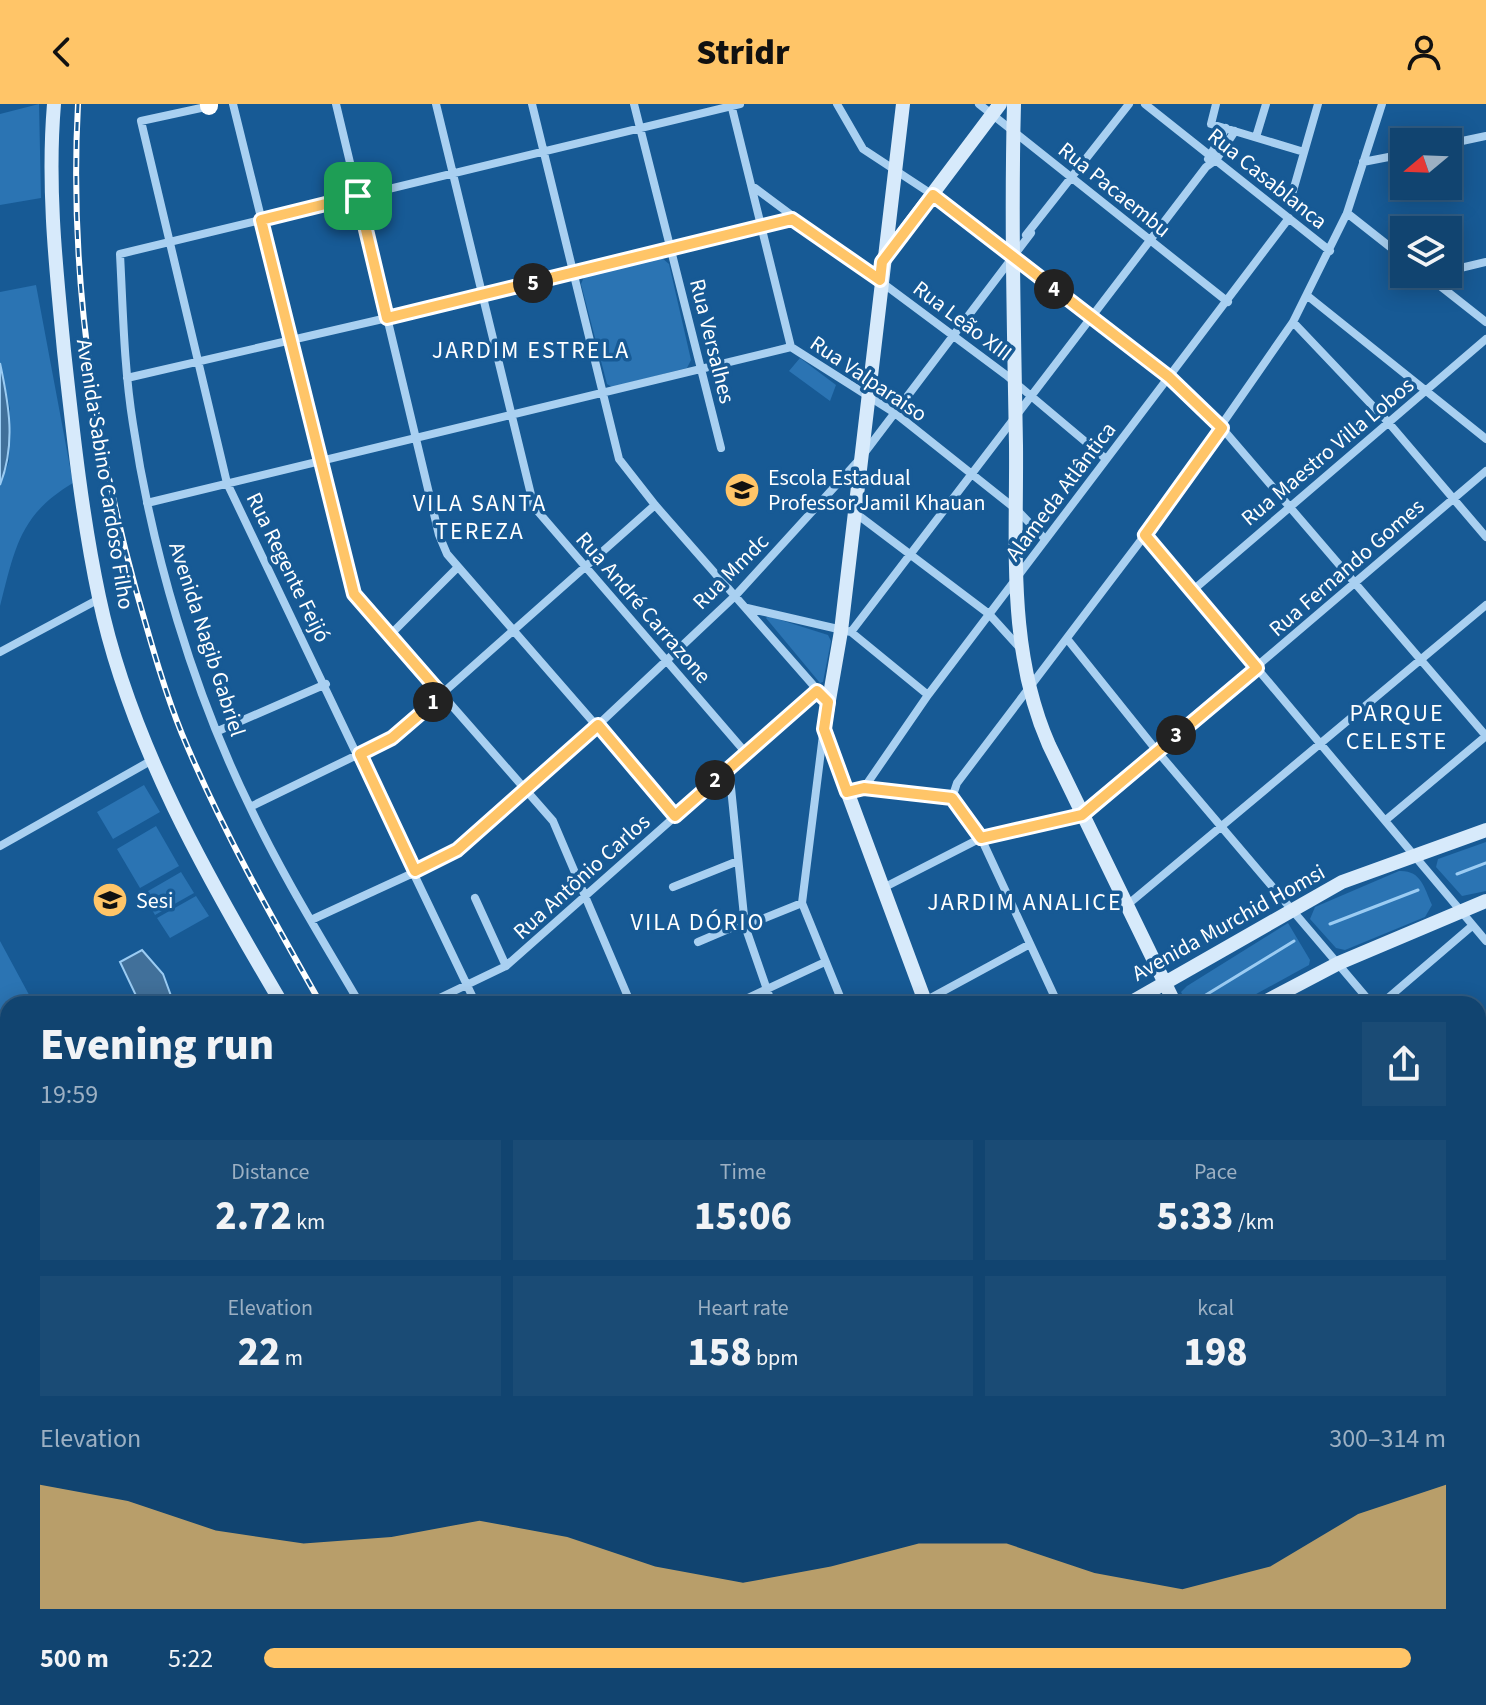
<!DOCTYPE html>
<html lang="en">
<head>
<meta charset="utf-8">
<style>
  body { margin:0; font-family:"Source Sans 3",sans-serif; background:#1a4b75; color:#f1f3f6; height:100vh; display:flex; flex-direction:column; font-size:30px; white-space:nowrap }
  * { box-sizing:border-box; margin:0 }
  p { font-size:26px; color:#9cb0c3 }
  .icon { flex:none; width:44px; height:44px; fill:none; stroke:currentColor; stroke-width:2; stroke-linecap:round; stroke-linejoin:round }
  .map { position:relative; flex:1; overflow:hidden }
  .panel { position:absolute; left:0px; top:892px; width:1486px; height:710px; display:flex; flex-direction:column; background:#114470; border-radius:24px 24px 0 0; box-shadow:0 4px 20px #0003,0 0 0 2px #305c83 }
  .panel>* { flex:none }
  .needle { width:52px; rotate:251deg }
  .fabs { position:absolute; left:1390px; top:24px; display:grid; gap:16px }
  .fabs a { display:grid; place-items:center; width:72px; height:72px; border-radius:0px; background:#114470; box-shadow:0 4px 20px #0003,0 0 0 2px #305c83; font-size:40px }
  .pin { position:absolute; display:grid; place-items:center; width:68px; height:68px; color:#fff; margin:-34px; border-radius:16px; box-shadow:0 4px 12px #0006 }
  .km { position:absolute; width:40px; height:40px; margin:-20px; border-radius:50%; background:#222; color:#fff; font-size:22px; line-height:40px; text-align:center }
  .round { display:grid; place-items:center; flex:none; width:84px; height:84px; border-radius:0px; background:#1a4b75 }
  .headline { display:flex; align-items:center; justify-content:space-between; height:136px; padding:0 40px }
  h1 { font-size:44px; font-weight:800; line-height:60px }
  .metrics { display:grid; grid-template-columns:repeat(3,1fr); gap:12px; height:136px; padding:8px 40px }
  .metrics div { display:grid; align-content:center; border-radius:0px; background:#1a4b75; text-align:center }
  .metrics b { font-size:40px; font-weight:800 }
  .metrics small { font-size:22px; font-weight:400 }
  .metrics p { font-size:22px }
  .chart { height:224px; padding:16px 40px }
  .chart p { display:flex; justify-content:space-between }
  .chart svg { width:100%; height:144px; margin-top:8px; fill:#ffc568; opacity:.7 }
  ul { padding:0 40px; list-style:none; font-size:26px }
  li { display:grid; grid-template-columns:128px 96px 1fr; align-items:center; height:60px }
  li i { height:20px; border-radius:10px; background:#ffc568 }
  header { display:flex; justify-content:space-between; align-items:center; height:104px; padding:0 40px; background:#ffc568; color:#111; font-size:36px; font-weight:800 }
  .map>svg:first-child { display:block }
</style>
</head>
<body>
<header><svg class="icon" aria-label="back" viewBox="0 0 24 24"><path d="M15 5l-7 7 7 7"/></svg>Stridr<svg class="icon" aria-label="person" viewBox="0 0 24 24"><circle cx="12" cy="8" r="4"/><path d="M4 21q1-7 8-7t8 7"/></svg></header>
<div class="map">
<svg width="1486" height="1601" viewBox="0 0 1486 1601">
  <rect width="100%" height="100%" fill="#175a95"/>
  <path fill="#2b74b3" d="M 39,0 L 41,94 L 0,101 L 0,10 Z
    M 662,154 L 669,160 L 691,256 L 687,264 L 612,283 L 607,280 L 581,180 L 584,173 Z
    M 36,181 L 73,379 C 19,411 15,445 0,502 L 0,381 L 9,357 L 10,305 L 0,259 L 0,188 Z
    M 800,254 L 836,281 L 830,297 L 789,267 Z
    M 768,512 L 828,531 L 831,537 L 823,578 L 820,579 L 766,514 Z
    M 144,681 L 160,708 L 113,735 L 97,708 Z
    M 156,722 L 179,762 L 140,784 L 117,745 Z
    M 1486,738 L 1486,787 L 1462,792 L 1436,763 L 1438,755 Z
    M 1399,767 C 1421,766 1424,783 1432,801 L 1425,813 L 1345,846 L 1336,844 L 1310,815 L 1315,803 Z
    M 181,768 L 194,789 L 155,811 L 143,790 Z
    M 196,792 L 209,812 L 170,834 L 157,814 Z
    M 1288,819 L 1310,856 L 1309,861 L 1238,900 L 1187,900 L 1181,888 L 1187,882 Z
    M 0,837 L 34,900 L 8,900 L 8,952 L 0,935 Z"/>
  <path fill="#41709a" stroke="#9bccf3" stroke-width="2" d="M 0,259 C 9,301 16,340 0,381 Z
    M 142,846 L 163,870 L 174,900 L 140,900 L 120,858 Z
    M 0,936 L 8,952 L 5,1325 L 0,1323 Z
    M 225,1594 L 383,1594 L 381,1601 L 227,1601 Z"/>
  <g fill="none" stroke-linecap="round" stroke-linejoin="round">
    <path stroke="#9bccf3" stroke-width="3" d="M 1457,770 L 1486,759
      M 1330,820 L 1418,786
      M 1196,897 L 1294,837"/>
    <path stroke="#a9d0f1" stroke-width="8" d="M 233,0 L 354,490 L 553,717 L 631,900
      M 336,0 L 439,431 L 447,450 L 675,712
      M 436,0 L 534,403 L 746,649
      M 532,0 L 619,355 L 655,401 L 828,598
      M 634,0 L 721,344
      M 731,0 L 791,243 L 895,309 L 1017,406 L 1045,435
      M 837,0 L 863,45 L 933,91 L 1169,273 L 1222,324 L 1486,632
      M 979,0 L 1228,198
      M 1145,0 L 1330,147
      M 1216,0 L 1211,20 L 1304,48
      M 210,2 L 141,17 L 227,379 L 476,900
      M 1256,33 L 1266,0
      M 1448,40 L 1486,32
      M 1208,55 L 1226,24
      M 1363,58 L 1404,50
      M 755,84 L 1006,271 L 1106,355
      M 1291,94 L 1318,0
      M 1347,109 L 1404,154
      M 1026,131 L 1129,0
      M 1448,167 L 1486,158
      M 1425,170 L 1486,218
      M 1309,193 L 1486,335
      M 1293,218 L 1388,318 L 1486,433
      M 127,274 L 387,214 L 792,115
      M 147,399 L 791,243
      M 854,408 L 989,510 L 1019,543
      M 1145,431 L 1486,837
      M 1192,487 L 1486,235
      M 747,504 L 851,528 L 928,591
      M 851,528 L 1206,63 L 1216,56 L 1235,27
      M 390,531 L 457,464
      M 1068,536 L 1157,647 L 1372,900
      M 0,548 L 99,495
      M 218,627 L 326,580
      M 823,631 L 802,799 L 843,900
      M 729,664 L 745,822 L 772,900
      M 864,684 L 928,591 L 1289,114
      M 847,688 L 864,684 L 952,694
      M 952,694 L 957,679 L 1145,431 L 1293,218 L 1347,109 L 1382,0
      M 952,694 L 981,734 L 1058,900
      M 250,703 L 392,634 L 655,401
      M 1387,715 L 1486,632
      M 0,742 L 154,655
      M 673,783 L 738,757
      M 883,784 L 981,734 L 1082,711 L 1486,367
      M 475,794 L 506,862
      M 1126,802 L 1486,501
      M 311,816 L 448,753 L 598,621 L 736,491 L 859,356 L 1031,129
      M 745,822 L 802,799
      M 698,838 L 745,818
      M 925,897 L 1030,840
      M 360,900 C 322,835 282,771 250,703 C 193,587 152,448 133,320 C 124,264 123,207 120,150 L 740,0
      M 427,900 L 506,862 L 817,587
      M 735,900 L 825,858
      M 1381,900 L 1472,822
      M 1478,984 L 1486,977
      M 1478,1023 L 1486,1032
      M 1478,1144 L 1486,1138
      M 1478,1303 L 1486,1298
      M 1478,1344 L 1486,1360
      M 1478,1412 L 1486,1405
      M 0,1492 L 8,1497
      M 96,1594 L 101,1601
      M 666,1594 L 669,1601
      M 806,1594 L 810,1601
      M 944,1594 L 947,1601
      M 1086,1594 L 1089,1601
      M 1362,1594 L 1365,1601
      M 24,1601 L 29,1594
      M 180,1601 L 185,1594
      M 832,1601 L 847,1594
      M 1144,1601 L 1160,1594"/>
    <path stroke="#d7eafb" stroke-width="14" d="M 54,0 C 47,83 56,164 64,247 C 73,329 82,413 99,493 C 129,637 208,775 282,900
      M 903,0 L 841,527 L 824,625 L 926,900
      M 1014,0 C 1011,114 1014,227 1016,341 C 1017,442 1007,546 1049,641 L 1175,900
      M 882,157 L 1000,0
      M 1128,900 L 1342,778 L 1486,726
      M 1261,900 L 1339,859 L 1486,797
      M 455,1594 L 456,1601
      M 1224,1594 L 1228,1601
      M 1465,1594 L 1469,1601"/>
    <path stroke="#f2f8ff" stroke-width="16" d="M 0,1368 L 8,1371
      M 207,1594 L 210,1601"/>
    <path stroke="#fff" stroke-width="18" d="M 209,2 L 209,0"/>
    <defs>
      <path id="rail" d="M 78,0 C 69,166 92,326 136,486 C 150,535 163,583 182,630 C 221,724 271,812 321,900
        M 613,1594 L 613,1601"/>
    </defs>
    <use href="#rail" stroke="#fff" stroke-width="6"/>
    <use href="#rail" stroke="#175a95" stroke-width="3" stroke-dasharray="9" stroke-linecap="butt"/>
  </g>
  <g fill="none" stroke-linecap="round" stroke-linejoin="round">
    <defs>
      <path id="route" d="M 933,91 L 1169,273 L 1222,324 L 1145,431 L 1257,564 L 1082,711 L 981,734 L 952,694 L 864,684 L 847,688 L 824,625 L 828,598 L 817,587 L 675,712 L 598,621 L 457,746 L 415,767 L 360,650 L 392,634 L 442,591 L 354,490 L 261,116 L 358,92 L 387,214 L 792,115 L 880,176 L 882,158 Z"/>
    </defs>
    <use href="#route" stroke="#fff" stroke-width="16"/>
    <use href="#route" stroke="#ffc568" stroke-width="10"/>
  </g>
  <defs>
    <symbol id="school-disc" viewBox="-11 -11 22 22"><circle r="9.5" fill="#ffc568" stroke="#175a95"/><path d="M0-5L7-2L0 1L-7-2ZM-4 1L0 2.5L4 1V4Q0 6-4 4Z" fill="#111"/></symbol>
  </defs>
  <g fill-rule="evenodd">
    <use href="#school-disc" x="722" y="366" width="40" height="40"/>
    <use href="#school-disc" x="90" y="776" width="40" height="40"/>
  </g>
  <g text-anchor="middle" stroke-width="7" stroke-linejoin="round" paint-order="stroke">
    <g font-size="22" fill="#fff" stroke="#175a95">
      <text transform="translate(1268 74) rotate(39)" y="8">Rua Casablanca</text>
      <text transform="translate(1115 85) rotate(39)" y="8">Rua Pacaembu</text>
      <text transform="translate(963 216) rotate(37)" y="8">Rua Leão XIII</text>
      <text transform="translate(713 237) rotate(76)" y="8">Rua Versalhes</text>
      <text transform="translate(869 274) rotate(34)" y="8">Rua Valparaiso</text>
      <text transform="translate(1327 347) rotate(-40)" y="8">Rua Maestro Villa Lobos</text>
      <text transform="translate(106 370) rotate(81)" y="8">Avenida Sabino Cardoso Filho</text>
      <text transform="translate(1060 387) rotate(-53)" y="8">Alameda Atlântica</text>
      <text transform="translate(289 463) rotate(64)" y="8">Rua Regente Feijó</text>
      <text transform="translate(1346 463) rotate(-41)" y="8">Rua Fernando Gomes</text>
      <text transform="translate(730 467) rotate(-45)" y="8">Rua Mmdc</text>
      <text transform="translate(644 503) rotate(49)" y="8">Rua André Carrazone</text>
      <text transform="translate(208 535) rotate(72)" y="8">Avenida Nagib Gabriel</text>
      <text transform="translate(581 772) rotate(-42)" y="8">Rua Antônio Carlos</text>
      <text transform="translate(1228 818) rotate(-29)" y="8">Avenida Murchid Homsi</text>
    </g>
    <g font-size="22" fill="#fff" stroke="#175a95" text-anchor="start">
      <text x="768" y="381">Escola Estadual<tspan x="768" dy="25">Professor Jamil Khauan</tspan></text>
      <text x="136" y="804">Sesi</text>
    </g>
    <g font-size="24" letter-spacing="2" fill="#fff" stroke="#175a95">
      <text x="531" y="254">JARDIM ESTRELA</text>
      <text x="480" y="407">VILA SANTA<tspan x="480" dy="28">TEREZA</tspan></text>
      <text x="1397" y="617">PARQUE<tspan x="1397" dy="28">CELESTE</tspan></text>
      <text x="1025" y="806">JARDIM ANALICE</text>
      <text x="698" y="826">VILA DÓRIO</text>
    </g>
  </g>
</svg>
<div class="fabs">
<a><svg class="needle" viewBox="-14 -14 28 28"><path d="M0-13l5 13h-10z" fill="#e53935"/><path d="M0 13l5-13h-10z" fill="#9cb0c3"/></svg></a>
<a><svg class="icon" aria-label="layers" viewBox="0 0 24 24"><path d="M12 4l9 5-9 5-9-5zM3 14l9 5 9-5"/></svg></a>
</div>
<div class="pin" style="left:358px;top:92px;background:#1e9e55"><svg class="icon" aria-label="arrive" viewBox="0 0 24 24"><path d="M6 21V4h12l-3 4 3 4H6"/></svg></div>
<b class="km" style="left:433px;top:598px">1</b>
<b class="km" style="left:715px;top:676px">2</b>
<b class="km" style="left:1176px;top:631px">3</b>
<b class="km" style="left:1054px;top:185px">4</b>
<b class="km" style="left:533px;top:179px">5</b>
<section class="panel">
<div class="headline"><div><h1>Evening run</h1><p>19:59</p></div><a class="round"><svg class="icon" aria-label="share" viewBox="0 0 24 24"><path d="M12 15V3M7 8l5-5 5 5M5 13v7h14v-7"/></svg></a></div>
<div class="metrics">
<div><p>Distance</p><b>2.72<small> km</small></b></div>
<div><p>Time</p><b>15:06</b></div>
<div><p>Pace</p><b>5:33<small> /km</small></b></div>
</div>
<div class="metrics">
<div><p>Elevation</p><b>22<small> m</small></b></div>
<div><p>Heart rate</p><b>158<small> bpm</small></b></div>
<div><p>kcal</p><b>198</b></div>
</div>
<div class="chart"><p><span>Elevation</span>300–314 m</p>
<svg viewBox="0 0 160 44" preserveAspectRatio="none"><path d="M0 44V6L10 11L20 20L30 24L40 22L50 17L60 22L70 31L80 36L90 31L100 24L110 24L120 33L130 38L140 31L150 15L160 6V44z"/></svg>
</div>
<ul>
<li><b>500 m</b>5:22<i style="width:97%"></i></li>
</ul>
</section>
</div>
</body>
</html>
